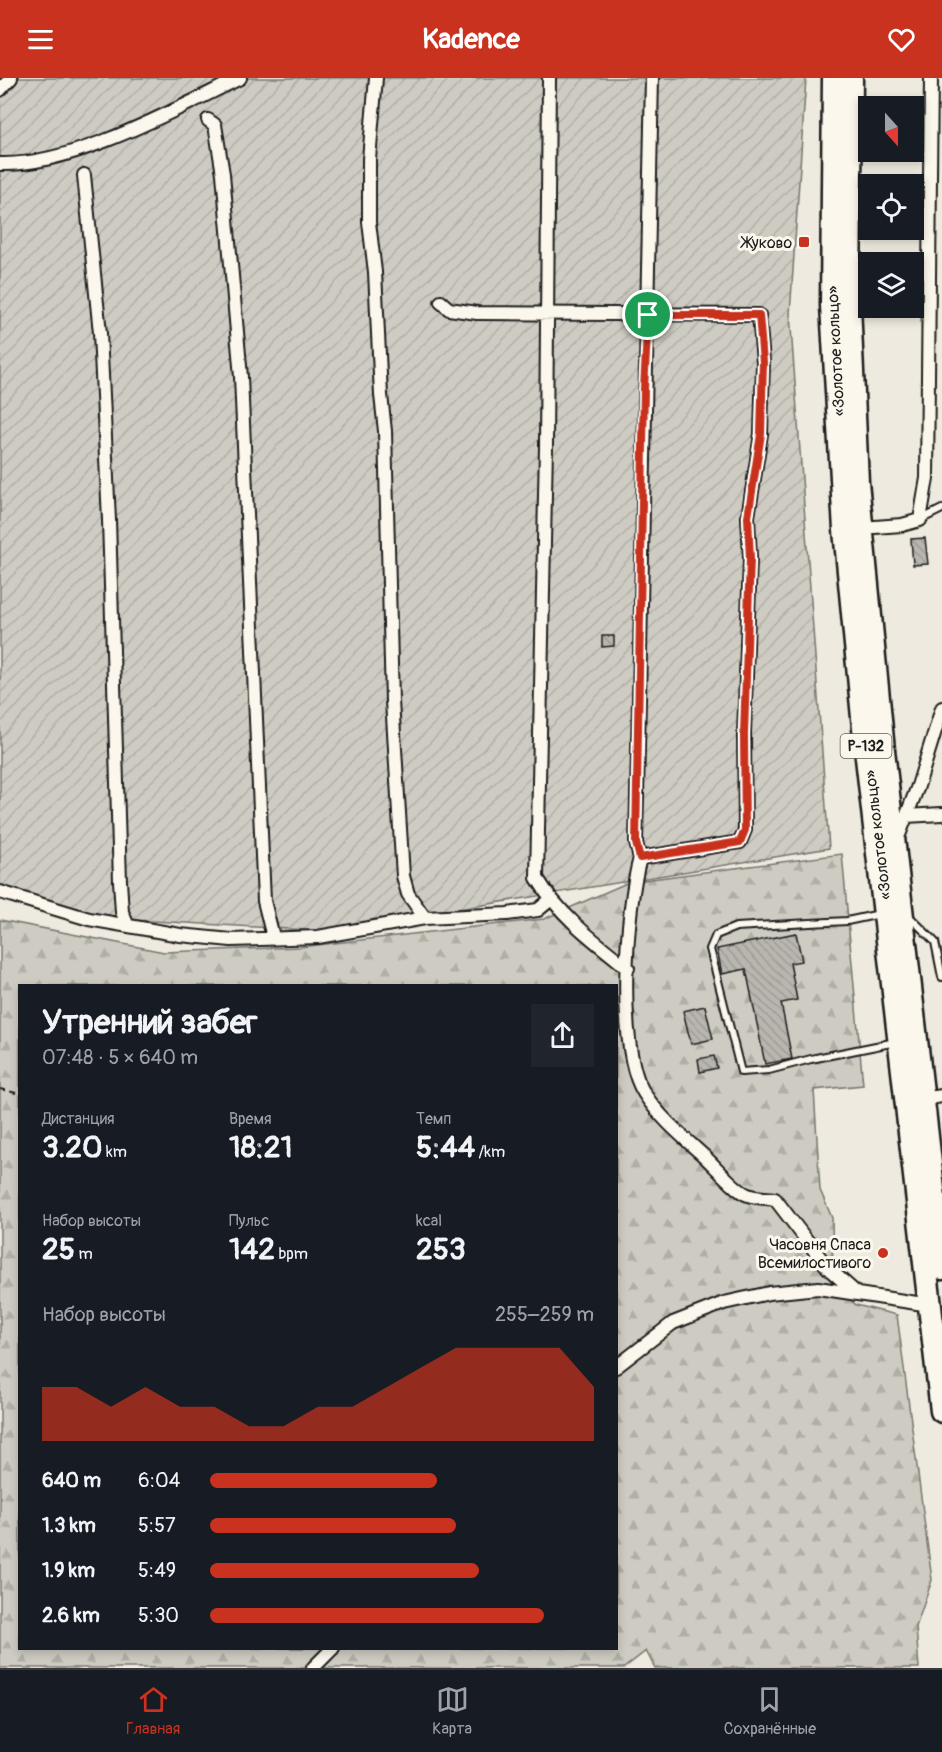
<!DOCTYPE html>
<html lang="ru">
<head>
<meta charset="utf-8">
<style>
  body { margin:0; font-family:Pangolin,sans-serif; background:#20242c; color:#f1f3f6; height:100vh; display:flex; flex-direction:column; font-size:22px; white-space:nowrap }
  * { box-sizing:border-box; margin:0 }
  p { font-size:20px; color:#9ea1a6 }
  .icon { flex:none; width:33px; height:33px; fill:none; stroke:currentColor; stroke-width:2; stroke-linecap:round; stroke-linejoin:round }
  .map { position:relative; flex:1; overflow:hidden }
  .panel { position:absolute; left:18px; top:906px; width:600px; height:666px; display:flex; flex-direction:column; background:#171b24; border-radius:0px; box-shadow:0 3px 9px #0003 }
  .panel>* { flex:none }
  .needle { width:39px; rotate:159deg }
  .buttons { position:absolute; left:858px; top:18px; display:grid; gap:12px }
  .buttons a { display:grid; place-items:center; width:66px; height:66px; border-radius:0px; background:#171b24; box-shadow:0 3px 9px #0003; font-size:30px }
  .pin { position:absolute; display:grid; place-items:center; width:51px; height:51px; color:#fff; margin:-26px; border:3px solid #fff; border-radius:50%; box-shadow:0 2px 6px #0007 }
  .round { display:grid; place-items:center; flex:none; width:63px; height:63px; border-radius:0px; background:#20242c }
  .head { display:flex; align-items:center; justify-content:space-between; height:102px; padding:0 24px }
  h1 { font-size:33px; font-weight:700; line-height:45px }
  .metrics { display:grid; grid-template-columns:repeat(3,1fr); gap:9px; height:102px; padding:6px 24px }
  .metrics div { display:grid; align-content:center }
  .metrics b { font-size:30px; font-weight:700 }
  .metrics small { font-size:16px; font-weight:400 }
  .metrics p { font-size:16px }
  .chart { height:168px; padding:12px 24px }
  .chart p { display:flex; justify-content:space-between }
  .chart svg { width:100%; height:108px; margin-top:6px; fill:#c8321e; opacity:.7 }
  ul { padding:0 24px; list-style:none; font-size:20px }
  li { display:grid; grid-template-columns:96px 72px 1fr; align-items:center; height:45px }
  li i { height:15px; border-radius:8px; background:#c8321e }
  header { display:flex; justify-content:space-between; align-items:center; height:78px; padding:0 24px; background:#c8321e; color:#fff; font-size:27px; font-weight:700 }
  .dock { display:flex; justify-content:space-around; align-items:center; height:84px; border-top:2px solid #363941; background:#171b24; font-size:16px; color:#9ea1a6 }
  .dock a { display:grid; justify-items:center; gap:3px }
  .dock .current { color:#c8321e }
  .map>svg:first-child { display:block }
</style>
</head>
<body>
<header><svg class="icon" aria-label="menu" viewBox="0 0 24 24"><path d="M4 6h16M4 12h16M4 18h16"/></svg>Kadence<svg class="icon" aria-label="heart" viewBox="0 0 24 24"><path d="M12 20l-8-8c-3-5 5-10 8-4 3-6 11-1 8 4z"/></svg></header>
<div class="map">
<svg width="942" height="1590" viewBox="0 0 942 1590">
  <defs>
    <pattern id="forest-firs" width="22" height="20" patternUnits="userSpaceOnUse" patternTransform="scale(1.5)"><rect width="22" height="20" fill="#ceccc2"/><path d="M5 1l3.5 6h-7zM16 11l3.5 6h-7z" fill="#b0afa6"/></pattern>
    <pattern id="garden-furrows" width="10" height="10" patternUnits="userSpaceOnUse" patternTransform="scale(1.5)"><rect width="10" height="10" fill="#ceccc2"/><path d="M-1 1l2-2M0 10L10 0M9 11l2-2" fill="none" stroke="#b0afa6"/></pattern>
    <pattern id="building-back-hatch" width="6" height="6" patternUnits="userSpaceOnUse" patternTransform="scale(1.5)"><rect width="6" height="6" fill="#b9b6af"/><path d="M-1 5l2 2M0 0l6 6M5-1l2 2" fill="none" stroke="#9e9c96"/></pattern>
  </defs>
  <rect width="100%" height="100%" fill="#eeeadf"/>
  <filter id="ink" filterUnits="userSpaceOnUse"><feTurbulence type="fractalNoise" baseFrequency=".0167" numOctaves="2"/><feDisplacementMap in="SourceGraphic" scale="12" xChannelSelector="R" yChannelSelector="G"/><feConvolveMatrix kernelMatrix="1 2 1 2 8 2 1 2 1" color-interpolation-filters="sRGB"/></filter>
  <g filter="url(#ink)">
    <path fill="url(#forest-firs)" stroke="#75746f" stroke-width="1.5" fill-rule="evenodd" d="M 842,776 L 863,1007 L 814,1012 L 820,1112 L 832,1140 L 833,1204 L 856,1227 L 897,1237 L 932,1502 L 916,1549 L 919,1590 L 655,1590 L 646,1573 L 624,1590 L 0,1590 L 0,842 L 164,874 L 300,869 L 544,841 L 629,804 ZM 20,908 L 616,908 L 616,1570 L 20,1570 Z"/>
    <path fill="url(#garden-furrows)" stroke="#75746f" stroke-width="1.5" d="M 0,0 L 806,0 L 790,236 L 829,770 L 325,853 L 101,840 L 0,810 Z"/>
    <path fill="url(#building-back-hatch)" stroke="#1c1c1c" stroke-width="1.5" d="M 925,460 L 928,486 L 913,487 L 911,461 Z
      M 602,558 L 614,558 L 614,568 L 602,569 Z
      M 796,855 L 802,883 L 790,885 L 797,922 L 781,925 L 792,981 L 765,986 L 746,891 L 722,896 L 717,871 Z
      M 705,928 L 713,961 L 691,966 L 683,933 Z
      M 714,978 L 717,990 L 700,994 L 698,981 Z"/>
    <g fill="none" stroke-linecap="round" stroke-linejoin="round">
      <defs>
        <path id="lane" d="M 920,442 L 942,431
          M 880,836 L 847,843 L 736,849 L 716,857 L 710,871 L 741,994 L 769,992 L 811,981 L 896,964
          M 907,836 L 935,864 L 942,899"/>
        <path id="street" d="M 376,0 L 369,81 L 369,144 L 375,194 L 381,317 L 385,353 L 392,623 L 403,798 L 408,816 L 425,840
          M 549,0 L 546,369 L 537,800 C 560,838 594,863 628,890
          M 0,12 L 11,0
          M 208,42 L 215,47 L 223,96 L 241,299 L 264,823 L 273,859
          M 0,86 C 73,88 174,32 240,0
          M 84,97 L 100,255 L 109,442 L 120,803 L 122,834 L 128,848
          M 441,224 L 449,231 L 477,235 L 759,237 L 763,284 L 761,356 L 748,439 L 750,480 L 744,656 L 745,752 L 740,764 L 640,780 C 626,829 616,971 644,1015 C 659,1039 683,1059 704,1078 C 714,1087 737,1114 748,1117 C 756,1120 767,1120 775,1121 L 828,1190 L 854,1213
          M 861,450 L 902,447 L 920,442 L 927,400 L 931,0
          M 906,738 L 942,736
          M 897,762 L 918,708 L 942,630
          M 640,780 L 636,765 L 652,0
          M 0,814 L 89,841 L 180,857 L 231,862 L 318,859 L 425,840 L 507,836 L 538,832 L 550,822
          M 922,1021 L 942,1018
          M 616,1289 L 673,1245 L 724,1225 L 769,1215 L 818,1210 L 930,1227
          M 313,1590 L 333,1570"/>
        <path id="highway" d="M 834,0 L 832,227 L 845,452 L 866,671 L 942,1333
          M 851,0 L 849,227 L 857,404 L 883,672 L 942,1190"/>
      </defs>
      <use href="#lane" stroke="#1c1c1c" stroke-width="10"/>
      <use href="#street" stroke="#1c1c1c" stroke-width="16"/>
      <use href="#highway" stroke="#1c1c1c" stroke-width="27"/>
      <path stroke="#1c1c1c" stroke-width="2" stroke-dasharray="6 4.5" stroke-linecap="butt" d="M 0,1011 L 20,1016"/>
      <use href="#lane" stroke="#fbf7ec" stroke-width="6"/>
      <use href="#street" stroke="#fbf7ec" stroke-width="12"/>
      <use href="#highway" stroke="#fbf7ec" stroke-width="22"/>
    </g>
  </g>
  <g fill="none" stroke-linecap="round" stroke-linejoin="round" filter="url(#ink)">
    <defs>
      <path id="route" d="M 648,237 L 759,237 L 763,284 L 761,356 L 748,439 L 750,480 L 744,656 L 745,752 L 740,764 L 640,780 L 636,765 L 644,311 Z"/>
    </defs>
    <use href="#route" stroke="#fff" stroke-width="12"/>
    <use href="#route" stroke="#c8321e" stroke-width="8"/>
  </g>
  <g fill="#c8321e" stroke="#fbf7ec" stroke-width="2">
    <rect x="798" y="158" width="12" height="12" rx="3"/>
    <circle cx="883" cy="1175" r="6"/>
  </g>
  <g text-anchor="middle" stroke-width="6" stroke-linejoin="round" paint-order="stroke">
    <rect fill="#fbf7ec" stroke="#5f5e5a" stroke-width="1.5" x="840.5" y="656" width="51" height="24" rx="4.5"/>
    <g font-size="15" font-weight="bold" fill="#1c1c1c">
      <text x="866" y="673">Р-132</text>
    </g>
    <g font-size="16" fill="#1c1c1c" stroke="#fbf7ec" text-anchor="end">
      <text x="792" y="170">Жуково</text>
      <text x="871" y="1172">Часовня Спаса<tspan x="871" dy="18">Всемилостивого</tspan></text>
    </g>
    <g font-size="16" fill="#1c1c1c" stroke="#fbf7ec">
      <text transform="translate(835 273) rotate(-93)" y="6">«Золотое кольцо»</text>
      <text transform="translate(877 757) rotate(-97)" y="6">«Золотое кольцо»</text>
    </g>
  </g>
</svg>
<div class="buttons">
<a><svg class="needle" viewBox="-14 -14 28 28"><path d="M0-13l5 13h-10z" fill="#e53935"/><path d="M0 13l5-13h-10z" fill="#9ea1a6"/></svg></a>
<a><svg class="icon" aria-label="locate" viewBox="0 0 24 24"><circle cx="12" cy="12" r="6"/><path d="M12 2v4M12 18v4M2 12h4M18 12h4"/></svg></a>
<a><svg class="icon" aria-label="layers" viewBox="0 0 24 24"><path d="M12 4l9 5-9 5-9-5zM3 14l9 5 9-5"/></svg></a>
</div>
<div class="pin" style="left:648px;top:237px;background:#1e9e55"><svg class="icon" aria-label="arrive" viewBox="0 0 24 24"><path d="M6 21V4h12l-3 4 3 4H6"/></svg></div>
<section class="panel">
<div class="head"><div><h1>Утренний забег</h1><p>07:48 · 5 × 640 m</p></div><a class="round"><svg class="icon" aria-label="share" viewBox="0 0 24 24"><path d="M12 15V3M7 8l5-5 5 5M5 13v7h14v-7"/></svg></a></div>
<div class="metrics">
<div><p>Дистанция</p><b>3.20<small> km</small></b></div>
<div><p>Время</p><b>18:21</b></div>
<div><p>Темп</p><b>5:44<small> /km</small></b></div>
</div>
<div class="metrics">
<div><p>Набор высоты</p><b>25<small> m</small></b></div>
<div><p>Пульс</p><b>142<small> bpm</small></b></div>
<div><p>kcal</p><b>253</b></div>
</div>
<div class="chart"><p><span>Набор высоты</span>255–259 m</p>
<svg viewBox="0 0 160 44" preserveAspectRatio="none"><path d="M0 44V22L10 22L20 30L30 22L40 30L50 30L60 38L70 38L80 30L90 30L100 22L110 14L120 6L130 6L140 6L150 6L160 22V44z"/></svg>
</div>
<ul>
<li><b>640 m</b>6:04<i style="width:59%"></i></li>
<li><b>1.3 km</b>5:57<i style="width:64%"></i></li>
<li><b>1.9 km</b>5:49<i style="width:70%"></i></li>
<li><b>2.6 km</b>5:30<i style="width:87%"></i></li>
</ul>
</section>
</div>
<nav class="dock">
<a class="current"><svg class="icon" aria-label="home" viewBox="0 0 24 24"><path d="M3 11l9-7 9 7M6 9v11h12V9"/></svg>Главная</a>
<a><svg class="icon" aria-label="map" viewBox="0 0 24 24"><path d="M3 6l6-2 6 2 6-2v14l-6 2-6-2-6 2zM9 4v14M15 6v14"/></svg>Карта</a>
<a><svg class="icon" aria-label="saved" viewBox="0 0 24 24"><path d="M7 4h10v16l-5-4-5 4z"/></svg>Сохранённые</a>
</nav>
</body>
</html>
